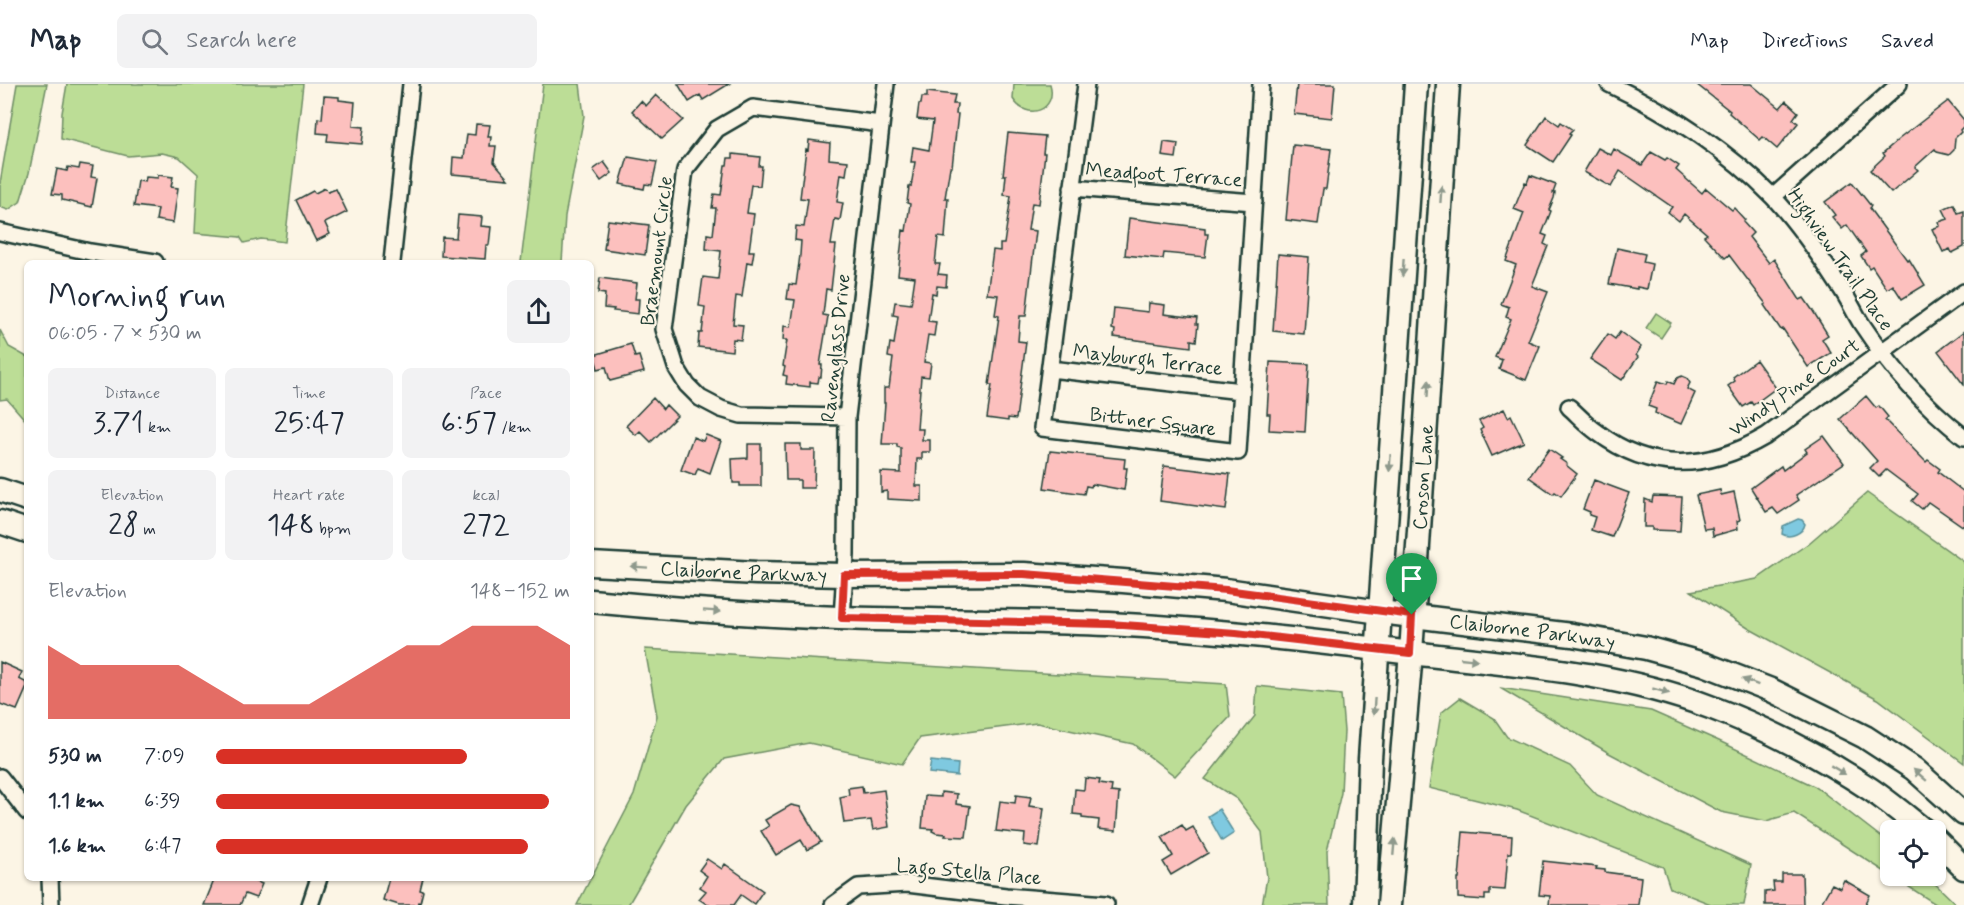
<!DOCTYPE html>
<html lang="en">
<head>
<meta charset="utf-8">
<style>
  body { margin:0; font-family:Mynerve,sans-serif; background:#f2f2f3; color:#1f2937; height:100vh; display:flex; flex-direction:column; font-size:22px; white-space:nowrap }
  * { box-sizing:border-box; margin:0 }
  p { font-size:20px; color:#747a83 }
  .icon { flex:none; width:33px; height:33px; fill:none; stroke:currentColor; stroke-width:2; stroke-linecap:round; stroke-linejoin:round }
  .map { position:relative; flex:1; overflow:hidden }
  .side { position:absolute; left:24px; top:176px; width:570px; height:621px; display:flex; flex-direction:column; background:#fff; border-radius:9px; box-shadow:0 2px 4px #0004 }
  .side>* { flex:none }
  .fabs { position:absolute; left:1880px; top:736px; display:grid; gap:12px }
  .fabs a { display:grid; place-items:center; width:66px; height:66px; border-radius:9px; background:#fff; box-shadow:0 2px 4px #0004; font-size:30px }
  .pin { position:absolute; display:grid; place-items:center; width:51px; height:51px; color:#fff; margin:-62px -26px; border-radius:50% 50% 50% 0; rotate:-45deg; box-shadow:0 0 6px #0007 }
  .pin .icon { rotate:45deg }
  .round { display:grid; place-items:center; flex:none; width:63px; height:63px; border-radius:9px; background:#f2f2f3 }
  .summary { display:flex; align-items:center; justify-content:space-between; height:102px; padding:0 24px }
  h1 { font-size:33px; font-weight:600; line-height:45px }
  .metrics { display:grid; grid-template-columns:repeat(3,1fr); gap:9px; height:102px; padding:6px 24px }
  .metrics div { display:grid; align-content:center; border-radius:9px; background:#f2f2f3; text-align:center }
  .metrics b { font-size:30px; font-weight:600 }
  .metrics small { font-size:16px; font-weight:400 }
  .metrics p { font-size:16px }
  .chart { height:168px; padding:12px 24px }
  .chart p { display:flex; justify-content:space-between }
  .chart svg { width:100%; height:108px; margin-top:6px; fill:#d93025; opacity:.7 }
  ul { padding:0 24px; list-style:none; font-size:20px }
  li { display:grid; grid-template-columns:96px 72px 1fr; align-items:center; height:45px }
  li i { height:15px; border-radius:8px; background:#d93025 }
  header { display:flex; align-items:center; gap:36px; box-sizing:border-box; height:84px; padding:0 30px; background:#fff; border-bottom:2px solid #e0e1e3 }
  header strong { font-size:28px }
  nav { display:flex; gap:33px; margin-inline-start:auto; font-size:21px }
  .search { width:420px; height:54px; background:#f2f2f3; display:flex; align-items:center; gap:15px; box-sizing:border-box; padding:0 21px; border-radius:9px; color:#747a83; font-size:22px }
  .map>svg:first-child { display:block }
</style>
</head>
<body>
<header>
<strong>Map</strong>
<div class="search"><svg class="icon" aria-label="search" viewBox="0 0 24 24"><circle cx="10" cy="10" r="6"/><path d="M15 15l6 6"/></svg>Search here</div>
<nav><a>Map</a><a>Directions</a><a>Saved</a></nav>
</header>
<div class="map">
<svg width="1964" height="821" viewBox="0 0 1964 821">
  <rect width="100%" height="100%" fill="#fcf5e5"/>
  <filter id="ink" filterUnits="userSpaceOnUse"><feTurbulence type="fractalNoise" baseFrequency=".0167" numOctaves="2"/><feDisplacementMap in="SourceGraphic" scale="12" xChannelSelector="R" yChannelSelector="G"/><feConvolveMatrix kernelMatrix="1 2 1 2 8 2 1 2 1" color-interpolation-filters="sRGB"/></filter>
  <g filter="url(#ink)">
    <path fill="#bcdd96" stroke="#6e8d65" stroke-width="1.5" d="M 17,0 L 47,0 L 29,89 L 20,118 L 8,126 L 0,123 L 0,99 Z
      M 67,0 L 303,0 L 285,158 L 261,155 L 244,159 L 240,153 L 195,149 L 198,90 L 179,73 L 162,69 L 128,72 L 61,55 L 62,29 Z
      M 543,0 L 580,0 L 584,32 L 565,132 L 562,178 L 521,178 Z
      M 1014,0 L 1050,0 C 1058,26 1027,38 1013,15 Z
      M 1656,229 L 1671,239 L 1661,254 L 1646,244 Z
      M 0,246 L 9,263 L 27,273 L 27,338 L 7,315 L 0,316 Z
      M 1867,409 L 1964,478 L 1964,679 L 1878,615 L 1748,544 L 1691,507 L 1757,495 L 1809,459 Z
      M 645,565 L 1226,600 L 1230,633 L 1175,692 L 1133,660 L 1037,639 L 920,654 L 902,680 L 809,659 L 724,675 L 686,721 L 628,821 L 577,821 L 634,711 L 657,632 Z
      M 1257,602 L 1341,611 L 1344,647 L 1341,709 L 1327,767 L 1329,821 L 1262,821 L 1267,794 L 1262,748 L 1237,715 L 1205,695 L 1255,632 Z
      M 1500,604 L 1651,627 L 1719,657 L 1816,703 L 1890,760 L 1890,791 L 1794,729 L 1766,737 L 1721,728 L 1609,669 Z
      M 1460,614 L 1494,634 L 1507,653 L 1570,682 L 1597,711 L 1751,781 L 1744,821 L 1713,821 L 1670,804 L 1663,783 L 1517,726 L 1429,704 L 1441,629 Z
      M 1892,792 L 1927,792 L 1957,821 L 1937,821 Z"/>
    <path fill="#7fc9e0" stroke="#59919b" stroke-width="1.5" d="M 1798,435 L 1802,436 L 1805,440 C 1803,449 1790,455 1782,450 L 1783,442 Z
      M 931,677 L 958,680 L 957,692 L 929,689 Z
      M 1219,725 L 1234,749 L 1222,757 L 1208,732 Z"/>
    <path fill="#fcc0be" stroke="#1f3d34" stroke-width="1.5" d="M 678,0 L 729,0 L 703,16 L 700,11 L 689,18 Z
      M 1297,0 L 1335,0 L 1332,34 L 1294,30 Z
      M 1696,0 L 1751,0 L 1780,24 L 1786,17 L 1798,28 L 1793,35 L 1798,39 L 1777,65 L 1763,53 L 1760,56 L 1729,29 L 1730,27 Z
      M 927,8 L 955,11 L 953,20 L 957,20 L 956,30 L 958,30 L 952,83 L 950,83 L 945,114 L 948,114 L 945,154 L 938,153 L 935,180 L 940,180 L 938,190 L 947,191 L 946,203 L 937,202 L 936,210 L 932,209 L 928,237 L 936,238 L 934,252 L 928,251 L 924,278 L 931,279 L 929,293 L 921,292 L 917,345 L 923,345 L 922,356 L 930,356 L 930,368 L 922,368 L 922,375 L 917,375 L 916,402 L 922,402 L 922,417 L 887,415 L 887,407 L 881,408 L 881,388 L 901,389 L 901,364 L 897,363 L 897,360 L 882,360 L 885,319 L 884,319 L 884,304 L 889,304 L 893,274 L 888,273 L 890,259 L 894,260 L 898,232 L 893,231 L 895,218 L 911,220 L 915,193 L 898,191 L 903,146 L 906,147 L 910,120 L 907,119 L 909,103 L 911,103 L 915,78 L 911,78 L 913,63 L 929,66 L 933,37 L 917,35 L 919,20 L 921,20 L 922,13 L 927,13 Z
      M 656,11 L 683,36 L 662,55 L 632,27 L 641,17 L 646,22 Z
      M 324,12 L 339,13 L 339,16 L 355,18 L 353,42 L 364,43 L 362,60 L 327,57 L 328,50 L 317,49 L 318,34 L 322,35 Z
      M 1948,17 L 1964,36 L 1964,42 L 1960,46 L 1961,48 L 1955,54 L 1954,66 L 1949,71 L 1937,68 L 1935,65 L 1915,83 L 1918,86 L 1891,109 L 1870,86 L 1885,72 L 1883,69 L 1899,55 Z
      M 1546,32 L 1559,41 L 1561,38 L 1573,46 L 1569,50 L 1571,51 L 1553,78 L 1527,61 Z
      M 476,40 L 490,41 L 488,53 L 491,53 L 490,62 L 496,62 L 494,78 L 509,95 L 452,90 L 453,73 L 464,74 L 467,50 L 475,51 Z
      M 1008,49 L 1045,52 L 1043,69 L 1045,69 L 1039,120 L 1032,119 L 1028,146 L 1036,147 L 1026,232 L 1020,232 L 1018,257 L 1026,258 L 1016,335 L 1008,334 L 1008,337 L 987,334 L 992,301 L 989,301 L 999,232 L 995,231 L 998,211 L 987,210 L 993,166 L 1000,167 L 1000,160 L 1004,160 L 1011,112 L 1004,111 L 1006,91 L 1003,91 Z
      M 809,56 L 830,59 L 829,75 L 848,77 L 846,91 L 841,90 L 837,118 L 843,119 L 840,136 L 835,135 L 831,161 L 836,161 L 831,206 L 826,205 L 823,231 L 828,232 L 820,281 L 822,281 L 821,293 L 819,293 L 818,299 L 810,298 L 810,303 L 786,300 L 787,292 L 783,291 L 785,283 L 783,282 L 787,256 L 783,256 L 784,242 L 791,243 L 795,216 L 787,215 L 789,200 L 796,201 L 800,171 L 801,157 L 795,156 L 796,142 L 804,143 L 808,115 L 800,114 L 806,65 L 808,66 Z
      M 1164,58 L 1178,60 L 1176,74 L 1162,72 Z
      M 1293,61 L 1331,65 L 1326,105 L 1323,105 L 1318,140 L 1286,136 Z
      M 1598,64 L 1611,71 L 1614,65 L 1642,81 L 1651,68 L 1665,76 L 1667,74 L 1679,82 L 1676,86 L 1702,109 L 1706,104 L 1732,126 L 1734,124 L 1745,136 L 1743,138 L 1753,149 L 1749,153 L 1769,179 L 1774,175 L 1800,216 L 1804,214 L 1813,227 L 1828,251 L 1822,255 L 1831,269 L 1808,283 L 1783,245 L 1781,246 L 1764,221 L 1766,220 L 1729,171 L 1725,174 L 1704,152 L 1707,150 L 1684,130 L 1679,137 L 1668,128 L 1672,123 L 1620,87 L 1611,103 L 1584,88 Z
      M 733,70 L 760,73 L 759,82 L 762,82 L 760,102 L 751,101 L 747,129 L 754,130 L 749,167 L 754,167 L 752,179 L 747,178 L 742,213 L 736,212 L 733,240 L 743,241 L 741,256 L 733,255 L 732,267 L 698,263 L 699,249 L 702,249 L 705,223 L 699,222 L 703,193 L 718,195 L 721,167 L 706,165 L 707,150 L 713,151 L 716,124 L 712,124 L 714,110 L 721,111 L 725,81 L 727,81 L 728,74 L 733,74 Z
      M 628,73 L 657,78 L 652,101 L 645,100 L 644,105 L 620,100 Z
      M 604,78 L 612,89 L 601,97 L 593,86 Z
      M 80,80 L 93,82 L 91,93 L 97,94 L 92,123 L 62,116 L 62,111 L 52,110 L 57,85 L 67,87 L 68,83 L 79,85 Z
      M 158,91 L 173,93 L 171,103 L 178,104 L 173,139 L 156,136 L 158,125 L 134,122 L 138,97 L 145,98 L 146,93 L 158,94 Z
      M 1530,91 L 1556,101 L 1553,109 L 1555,109 L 1554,114 L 1549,126 L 1551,127 L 1542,150 L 1547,152 L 1544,160 L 1548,162 L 1532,202 L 1548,208 L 1528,257 L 1540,262 L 1526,296 L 1499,285 L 1502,276 L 1495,273 L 1511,235 L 1506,233 L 1509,223 L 1501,220 L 1516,181 L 1506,177 L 1524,129 L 1514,125 L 1525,98 L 1527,99 Z
      M 1852,98 L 1871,122 L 1869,124 L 1907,176 L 1909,175 L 1925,201 L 1902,215 L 1893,201 L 1887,205 L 1872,182 L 1869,184 L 1861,172 L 1866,168 L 1847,141 L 1842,145 L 1832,133 L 1835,131 L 1825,118 Z
      M 325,104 L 328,108 L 336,105 L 347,128 L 325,139 L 330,150 L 316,157 L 296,116 L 313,107 L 315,109 Z
      M 1954,120 L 1958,129 L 1964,127 L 1964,163 L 1952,169 L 1950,165 L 1943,168 L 1932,145 L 1940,142 L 1939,138 L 1948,135 L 1943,125 Z
      M 458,131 L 482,133 L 481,142 L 491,143 L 489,161 L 486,161 L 485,175 L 441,172 L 442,153 L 456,154 Z
      M 1129,134 L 1205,144 L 1205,150 L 1208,150 L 1205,173 L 1164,169 L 1163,175 L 1125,171 Z
      M 608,136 L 649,141 L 645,171 L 604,165 Z
      M 1617,164 L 1645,170 L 1643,178 L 1652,180 L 1647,205 L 1637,203 L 1637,205 L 1609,200 Z
      M 1278,170 L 1309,173 L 1304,250 L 1273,247 Z
      M 600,194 L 637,199 L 635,215 L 639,215 L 638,230 L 613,227 L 614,225 L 604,224 L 605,210 L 598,209 Z
      M 1149,219 L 1165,221 L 1164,230 L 1197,234 L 1196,240 L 1198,240 L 1196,257 L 1191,256 L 1191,263 L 1114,253 L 1115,246 L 1112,245 L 1114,224 L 1148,228 Z
      M 1964,247 L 1964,301 L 1938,267 Z
      M 1620,248 L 1641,263 L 1636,271 L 1638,273 L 1622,296 L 1590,275 L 1608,250 L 1615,255 Z
      M 631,260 L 635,273 L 639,272 L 644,288 L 610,297 L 606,283 L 598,285 L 594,271 Z
      M 1756,276 L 1776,304 L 1753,321 L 1751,318 L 1743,323 L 1728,302 L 1735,297 L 1733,293 Z
      M 1270,278 L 1309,280 L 1305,348 L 1269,346 L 1270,330 L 1267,330 Z
      M 1682,292 L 1687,294 L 1690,299 L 1687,305 L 1695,309 L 1681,340 L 1655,329 L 1656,325 L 1648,322 L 1658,297 L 1667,300 L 1668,297 L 1674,300 L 1677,294 Z
      M 1866,312 L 1876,324 L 1879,322 L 1888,333 L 1885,336 L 1926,378 L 1928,376 L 1940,385 L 1938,388 L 1964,408 L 1964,443 L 1928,418 L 1922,425 L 1912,417 L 1918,410 L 1886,386 L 1879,393 L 1870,384 L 1877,377 L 1840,335 Z
      M 653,314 L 663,325 L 666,321 L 677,332 L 651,358 L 640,347 L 636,351 L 626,342 Z
      M 1504,325 L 1508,333 L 1511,331 L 1524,358 L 1492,372 L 1480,346 L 1483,344 L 1479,337 Z
      M 706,351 L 721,357 L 710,389 L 698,384 L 695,391 L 681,386 L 693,353 L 703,357 Z
      M 1824,352 L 1844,379 L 1796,411 L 1799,416 L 1778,430 L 1773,424 L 1766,428 L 1751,404 L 1781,382 L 1783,386 L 1807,368 L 1805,365 Z
      M 748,360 L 761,360 L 761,402 L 740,402 L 740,399 L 733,399 L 732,375 L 748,374 Z
      M 785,360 L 801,360 L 801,366 L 815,366 L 814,404 L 800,404 L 800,396 L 786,396 Z
      M 1549,365 L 1562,374 L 1560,375 L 1567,380 L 1566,381 L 1577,390 L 1561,412 L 1555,408 L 1553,410 L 1529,393 Z
      M 1050,367 L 1125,375 L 1124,384 L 1127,384 L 1124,406 L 1092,400 L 1091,403 L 1086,402 L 1084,410 L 1044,404 Z
      M 1164,382 L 1230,390 L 1226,426 L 1160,417 Z
      M 1594,396 L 1629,409 L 1612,453 L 1591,446 L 1595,433 L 1589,431 L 1590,428 L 1583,425 Z
      M 1720,406 L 1721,411 L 1734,408 L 1740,436 L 1737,437 L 1738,445 L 1713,452 L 1712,444 L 1704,445 L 1696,411 Z
      M 1653,412 L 1682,413 L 1680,447 L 1652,446 L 1652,443 L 1644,443 L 1645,415 L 1652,418 Z
      M 0,578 L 22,588 L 19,595 L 27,599 L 27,603 L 17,626 L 0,620 Z
      M 1085,694 L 1100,696 L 1099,700 L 1112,702 L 1111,708 L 1119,709 L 1116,747 L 1098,745 L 1099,736 L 1082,734 L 1082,731 L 1073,730 L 1075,705 L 1084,706 Z
      M 862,702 L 863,709 L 884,706 L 889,743 L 873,746 L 871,736 L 844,739 L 840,713 L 849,711 L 848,704 Z
      M 941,708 L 957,710 L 956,720 L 970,722 L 966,753 L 945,752 L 946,750 L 936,749 L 932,747 L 933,745 L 922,744 L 925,712 L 941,713 Z
      M 1016,711 L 1031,713 L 1029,722 L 1044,724 L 1039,763 L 1024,761 L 1025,750 L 996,747 L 1000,717 L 1015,719 Z
      M 791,721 L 800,723 L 821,758 L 807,766 L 801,756 L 776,771 L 761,747 L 769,742 L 765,736 Z
      M 1182,741 L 1186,747 L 1193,743 L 1208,769 L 1171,791 L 1163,778 L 1173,772 L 1162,753 Z
      M 1463,748 L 1512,752 L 1511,769 L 1508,769 L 1505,806 L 1490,805 L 1490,811 L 1485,811 L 1485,816 L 1458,814 L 1458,795 L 1459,795 Z
      M 707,775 L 722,785 L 725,780 L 763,807 L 754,820 L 741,811 L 734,821 L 708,821 L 699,815 L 706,807 L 700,803 L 707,792 L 699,786 Z
      M 1543,777 L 1597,783 L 1596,785 L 1605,786 L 1605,788 L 1641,793 L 1638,821 L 1549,821 L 1550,812 L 1539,811 Z
      M 1782,790 L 1802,790 L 1803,821 L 1765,821 L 1765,808 L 1774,807 L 1773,798 L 1782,798 Z
      M 215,794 L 246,794 L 262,800 L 256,814 L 245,810 L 240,821 L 204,821 Z
      M 389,794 L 423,794 L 420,806 L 423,807 L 420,819 L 418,818 L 417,821 L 399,821 L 383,816 Z
      M 1844,796 L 1870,811 L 1865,821 L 1820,821 L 1832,800 L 1840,804 Z"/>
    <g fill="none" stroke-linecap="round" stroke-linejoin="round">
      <defs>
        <path id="street" d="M 1086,0 L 1042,344 L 1238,368 L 1261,0
          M 1609,0 C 1670,29 1725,64 1773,113 C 1794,135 1821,173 1838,200 C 1847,212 1853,226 1861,239 C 1890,283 1923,321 1964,353
          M 1072,104 L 1254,118
          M 1773,113 L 1899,0
          M 0,148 L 90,168 L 155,178
          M 392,178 L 411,0
          M 1050,285 L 1241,307
          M 1569,323 C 1578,331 1587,341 1597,348 C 1652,390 1708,386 1766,352 L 1964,208
          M 847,333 L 741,331 L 721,325 L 700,314 L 687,301 L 676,283 L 664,245 L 685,86 L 717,45 L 753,24 L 881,40
          M 842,534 L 846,471 L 847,333 L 886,0
          M 0,693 L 27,728
          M 50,794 L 51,821
          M 310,821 L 319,794
          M 833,821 L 858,803 L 907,800 L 1006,812 L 1106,820"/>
        <g id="secondary">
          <path d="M 0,406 L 27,415"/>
          <path d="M 0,438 L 27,447"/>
          <path id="s1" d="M 591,480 L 756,489 L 844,491 L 1024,490 L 1123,497 L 1226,506 L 1380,528 L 1572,551 L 1646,564 L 1704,580 L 1771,606 L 1865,653 L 1914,685 L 1964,730"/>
          <path d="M 591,517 C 674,525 756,531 839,534 C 929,537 1019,536 1109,540 C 1210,545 1311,557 1412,569 C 1512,581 1615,587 1710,623 C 1766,644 1820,672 1870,705 C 1889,718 1907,733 1925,747"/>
          <path d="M 1935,755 L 1964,784"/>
          <path d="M 1365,821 L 1370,675 L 1416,0"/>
          <path id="s2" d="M 1389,821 L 1411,569 L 1448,0"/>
        </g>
      </defs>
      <use href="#street" stroke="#1f3d34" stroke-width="20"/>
      <use href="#secondary" stroke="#1f3d34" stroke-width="27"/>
      <use href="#street" stroke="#fcf5e5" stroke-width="15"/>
      <use href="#secondary" stroke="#fcf5e5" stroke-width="22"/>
    </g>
    <defs><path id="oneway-solid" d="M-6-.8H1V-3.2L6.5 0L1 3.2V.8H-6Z" transform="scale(1.5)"/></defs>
    <g fill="#8e998c">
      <use href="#oneway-solid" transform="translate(1441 110) rotate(-86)"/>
      <use href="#oneway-solid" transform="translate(1403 184) rotate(94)"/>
      <use href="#oneway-solid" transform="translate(1428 305) rotate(-86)"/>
      <use href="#oneway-solid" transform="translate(1390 379) rotate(94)"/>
      <use href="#oneway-solid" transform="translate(639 483) rotate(-176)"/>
      <use href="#oneway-solid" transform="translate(712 527) rotate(4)"/>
      <use href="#oneway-solid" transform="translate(1469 575) rotate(6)"/>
      <use href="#oneway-solid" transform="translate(1750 598) rotate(-159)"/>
      <use href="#oneway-solid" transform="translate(1661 607) rotate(16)"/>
      <use href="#oneway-solid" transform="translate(1374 623) rotate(94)"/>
      <use href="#oneway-solid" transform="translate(1838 686) rotate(31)"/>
      <use href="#oneway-solid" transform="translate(1920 691) rotate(-139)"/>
      <use href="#oneway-solid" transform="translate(1394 763) rotate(-85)"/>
    </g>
  </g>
  <g fill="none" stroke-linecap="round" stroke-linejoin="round" filter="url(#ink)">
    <defs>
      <path id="route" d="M 1024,490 L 1226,506 L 1412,531 L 1410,569 L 1236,549 L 1109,540 L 842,534 L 844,491 Z"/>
    </defs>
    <use href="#route" stroke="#fff" stroke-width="12"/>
    <use href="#route" stroke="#d93025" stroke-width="8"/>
  </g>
  <g text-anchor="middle" stroke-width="4.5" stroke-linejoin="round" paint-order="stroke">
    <g font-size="20" fill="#1f3d34" stroke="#fcf5e5">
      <text transform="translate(1164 90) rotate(4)" y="7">Meadfoot Terrace</text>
      <text transform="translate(656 167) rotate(-83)" y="7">Braemount Circle</text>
      <text transform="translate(1841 175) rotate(55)" y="7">Highview Trail Place</text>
      <text transform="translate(835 264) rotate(-84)" y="7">Ravenglass Drive</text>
      <text transform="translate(1148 275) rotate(7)" y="7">Mayburgh Terrace</text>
      <text transform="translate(1794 303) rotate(-35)" y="7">Windy Pine Court</text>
      <text transform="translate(1153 337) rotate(7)" y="7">Bittner Square</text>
      <text dy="7" stroke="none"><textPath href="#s2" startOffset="429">Croson Lane</textPath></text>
      <text dy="7" stroke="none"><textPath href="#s1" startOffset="153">Claiborne Parkway</textPath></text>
      <text dy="7" stroke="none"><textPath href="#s1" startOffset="945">Claiborne Parkway</textPath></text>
      <text transform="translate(969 787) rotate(5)" y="7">Lago Stella Place</text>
    </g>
  </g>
</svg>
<div class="fabs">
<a><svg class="icon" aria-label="locate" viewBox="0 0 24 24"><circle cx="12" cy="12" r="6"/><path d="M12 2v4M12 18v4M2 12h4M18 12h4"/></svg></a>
</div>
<div class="pin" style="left:1412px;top:531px;background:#1e9e55"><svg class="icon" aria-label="arrive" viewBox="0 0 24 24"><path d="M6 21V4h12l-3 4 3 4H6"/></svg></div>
<section class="side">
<div class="summary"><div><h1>Morning run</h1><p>06:05 · 7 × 530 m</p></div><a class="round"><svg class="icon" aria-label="share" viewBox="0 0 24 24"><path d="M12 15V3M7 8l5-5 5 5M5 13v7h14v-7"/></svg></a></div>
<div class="metrics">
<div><p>Distance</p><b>3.71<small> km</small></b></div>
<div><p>Time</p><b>25:47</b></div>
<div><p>Pace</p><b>6:57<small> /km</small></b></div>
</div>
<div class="metrics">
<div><p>Elevation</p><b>28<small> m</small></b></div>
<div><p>Heart rate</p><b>148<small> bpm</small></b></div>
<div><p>kcal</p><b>272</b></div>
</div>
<div class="chart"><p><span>Elevation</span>148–152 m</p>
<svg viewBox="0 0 160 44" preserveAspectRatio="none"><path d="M0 44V14L10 22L20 22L30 22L40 22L50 30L60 38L70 38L80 38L90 30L100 22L110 14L120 14L130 6L140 6L150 6L160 14V44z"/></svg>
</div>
<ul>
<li><b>530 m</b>7:09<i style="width:71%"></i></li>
<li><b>1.1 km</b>6:39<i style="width:94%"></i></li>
<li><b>1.6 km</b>6:47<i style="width:88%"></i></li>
</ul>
</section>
</div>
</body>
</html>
